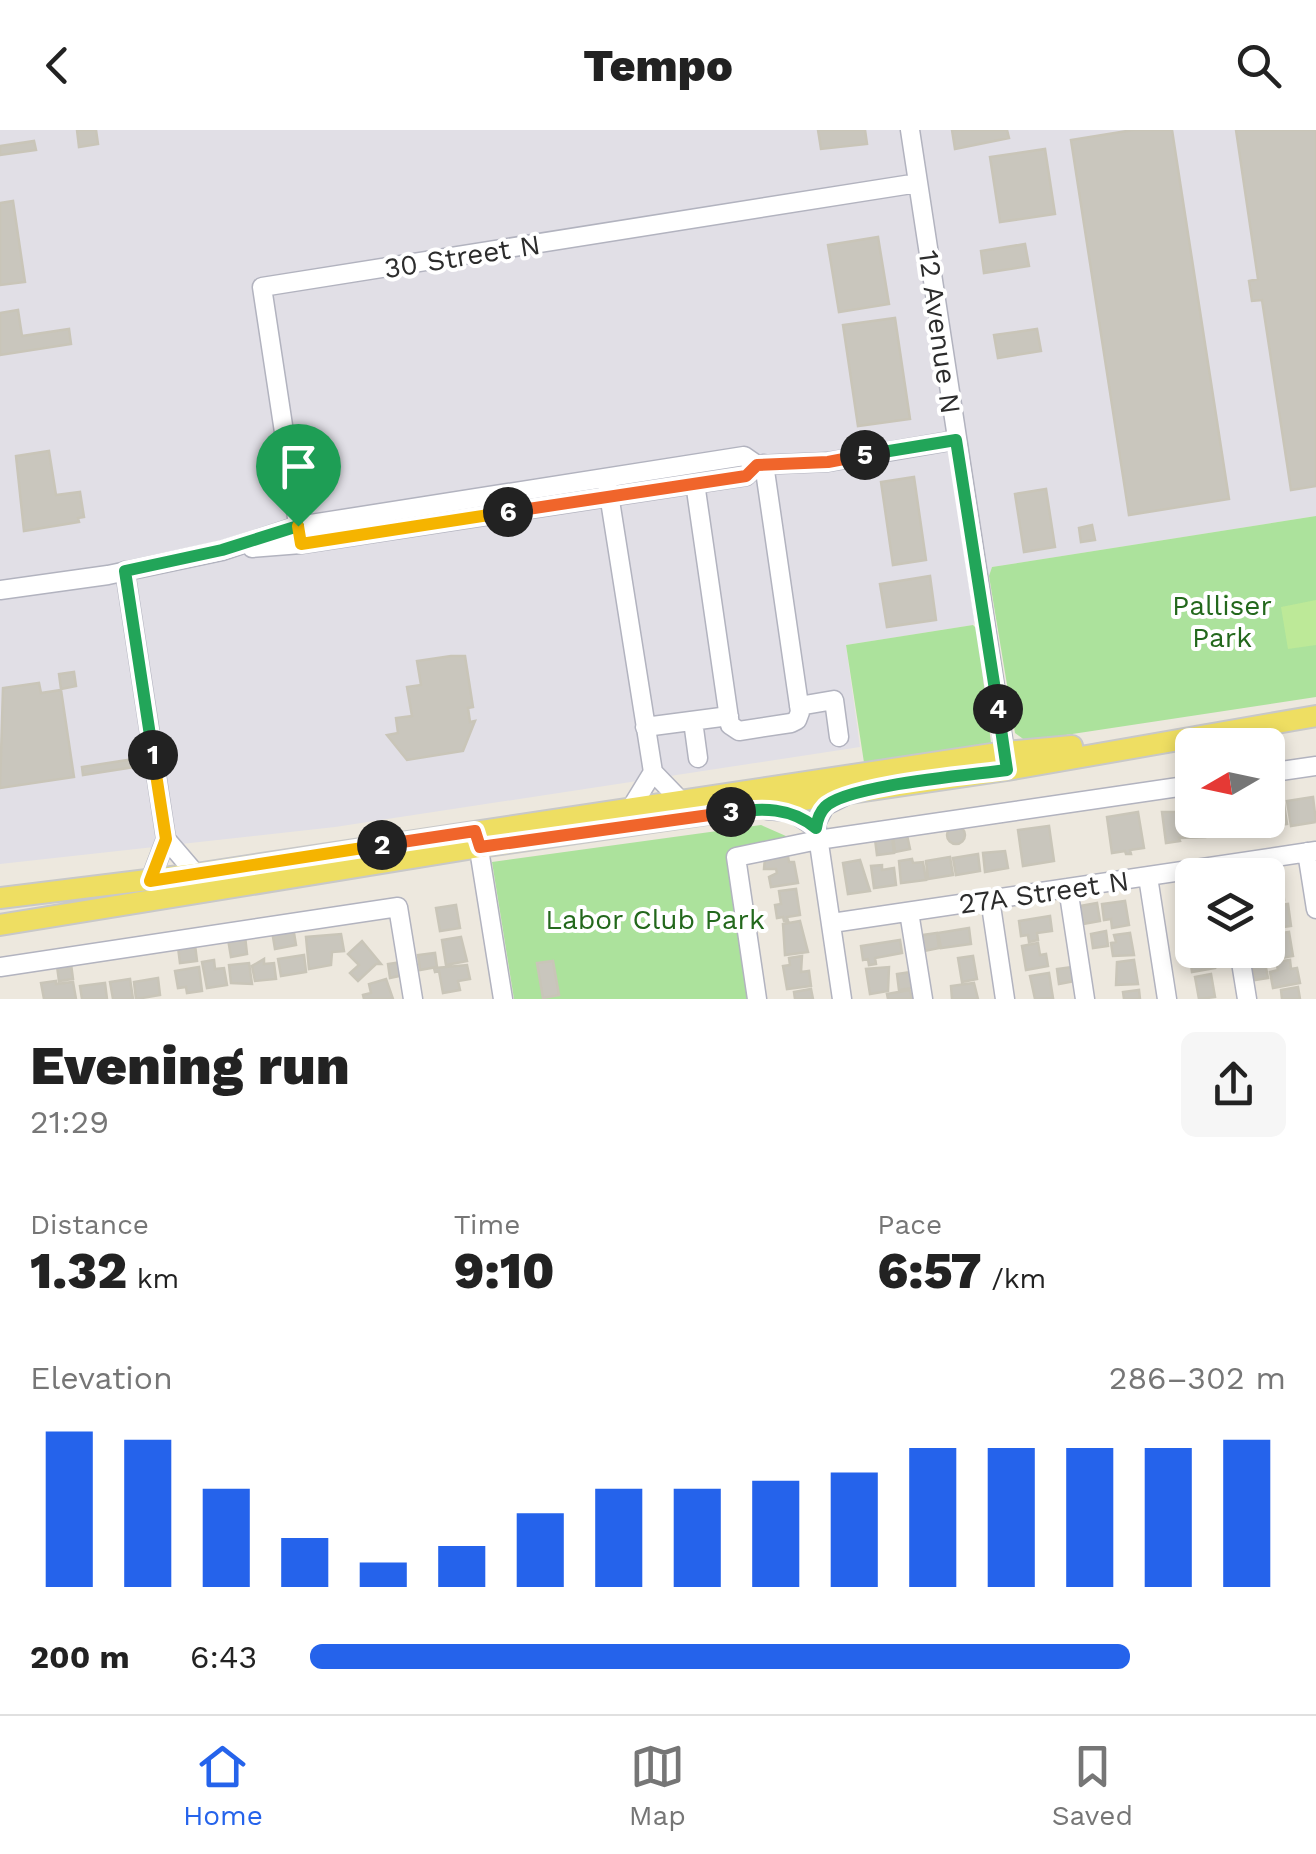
<!DOCTYPE html>
<html lang="en">
<head>
<meta charset="utf-8">
<style>
  body { margin:0; font-family:"Work Sans",sans-serif; background:#f6f6f6; color:#222; height:100vh; display:flex; flex-direction:column; font-size:38px; white-space:nowrap }
  * { box-sizing:border-box; margin:0 }
  p { font-size:32px; color:#767676 }
  .icon { flex:none; width:55px; height:55px; fill:none; stroke:currentColor; stroke-width:2; stroke-linecap:round; stroke-linejoin:round }
  .map { position:relative; height:869px; overflow:hidden }
  .sheet { display:flex; flex-direction:column; background:#fff; flex:1 }
  .sheet>* { flex:none }
  .needle { width:65px; rotate:261deg }
  .buttons { position:absolute; left:1175px; top:598px; display:grid; gap:20px }
  .buttons a { display:grid; place-items:center; width:110px; height:110px; border-radius:15px; background:#fff; box-shadow:0 5px 15px #0003; font-size:50px }
  .pin { position:absolute; display:grid; place-items:center; width:85px; height:85px; color:#fff; margin:-102px -42px; border-radius:50% 50% 50% 0; rotate:-45deg; box-shadow:0 0 10px #0007 }
  .pin .icon { rotate:45deg }
  .km { position:absolute; width:50px; height:50px; margin:-25px; border-radius:50%; background:#222; color:#fff; font-size:28px; line-height:50px; text-align:center }
  .round { display:grid; place-items:center; flex:none; width:105px; height:105px; border-radius:15px; background:#f6f6f6 }
  .head { display:flex; align-items:center; justify-content:space-between; height:170px; padding:0 30px }
  h1 { font-size:55px; font-weight:800; line-height:75px }
  .figures { display:grid; grid-template-columns:repeat(3,1fr); gap:15px; height:170px; padding:10px 30px }
  .figures div { display:grid; align-content:center }
  .figures b { font-size:50px; font-weight:800 }
  .figures small { font-size:28px; font-weight:400 }
  .figures p { font-size:28px }
  .chart { height:280px; padding:20px 30px }
  .chart p { display:flex; justify-content:space-between }
  .chart svg { width:100%; height:180px; margin-top:10px; stroke:#2563eb; stroke-width:6 }
  ul { padding:0 30px; list-style:none; font-size:32px }
  li { display:grid; grid-template-columns:160px 120px 1fr; align-items:center; height:75px }
  li i { height:25px; border-radius:12px; background:#2563eb }
  header { display:flex; justify-content:space-between; align-items:center; height:130px; padding:0 30px; background:#fff; font-size:45px; font-weight:800 }
  .tab-bar { display:flex; justify-content:space-around; align-items:center; height:140px; border-top:2px solid #e0e0e0; background:#fff; font-size:28px; color:#767676 }
  .tab-bar a { display:grid; justify-items:center; gap:5px }
  .tab-bar .active { color:#2563eb }
  .map>svg:first-child { display:block }
</style>
</head>
<body>
<header><svg class="icon" aria-label="back" viewBox="0 0 24 24"><path d="M15 5l-7 7 7 7"/></svg>Tempo<svg class="icon" aria-label="search" viewBox="0 0 24 24"><circle cx="10" cy="10" r="6"/><path d="M15 15l6 6"/></svg></header>
<div class="map">
<svg width="1316" height="869" viewBox="0 0 1316 869">
  <rect width="100%" height="100%" fill="#ede8de"/>
  <path fill="#e1dfe6" d="M 0,0 L 1316,0 L 1316,386 L 992,437 L 973,495 L 846,515 L 860,617 L 335,697 L 0,734 Z"/>
  <path fill="#ace29c" d="M 1316,386 L 1316,567 L 1026,611 L 1015,603 L 989,446 L 992,437 Z
    M 973,495 L 977,499 L 991,613 L 983,619 L 865,639 L 846,515 Z
    M 761,695 L 795,710 L 729,733 L 747,869 L 514,869 L 492,732 Z"/>
  <path fill="#bde998" d="M 1316,470 L 1316,515 L 1288,519 L 1281,477 Z"/>
  <path fill="#c9c6bd" stroke="#c9c5b8" stroke-width="2.5" d="M 77,0 L 96,0 L 98,14 L 79,17 Z
    M 818,0 L 865,0 L 867,14 L 821,19 Z
    M 952,0 L 1007,0 L 1009,8 L 955,19 Z
    M 1133,0 L 1172,0 L 1229,369 L 1129,385 L 1071,10 Z
    M 1236,0 L 1316,0 L 1316,356 L 1291,360 L 1262,170 L 1252,171 L 1249,151 L 1258,149 Z
    M 34,11 L 36,20 L 0,25 L 0,16 Z
    M 1045,19 L 1055,84 L 1000,92 L 990,27 Z
    M 13,71 L 25,152 L 0,155 L 0,73 Z
    M 878,107 L 889,174 L 839,182 L 828,115 Z
    M 1025,114 L 1029,136 L 984,143 L 981,121 Z
    M 18,180 L 22,206 L 69,199 L 71,214 L 0,225 L 0,183 Z
    M 895,188 L 910,289 L 858,296 L 843,195 Z
    M 1037,199 L 1041,221 L 998,228 L 994,205 Z
    M 49,321 L 56,365 L 80,362 L 84,387 L 78,388 L 79,392 L 24,401 L 16,326 Z
    M 914,347 L 926,430 L 893,435 L 881,352 Z
    M 1046,359 L 1055,417 L 1024,422 L 1015,364 Z
    M 1092,395 L 1095,410 L 1081,412 L 1079,398 Z
    M 930,446 L 936,490 L 887,497 L 880,454 Z
    M 451,526 L 465,526 L 473,577 L 468,578 L 470,592 L 475,591 L 463,621 L 407,630 L 387,605 L 398,603 L 396,588 L 412,586 L 407,557 L 421,555 L 417,531 Z
    M 74,542 L 76,556 L 61,559 L 59,544 Z
    M 39,553 L 41,563 L 61,560 L 74,647 L 0,658 L 3,558 Z
    M 134,629 L 135,637 L 83,645 L 82,637 Z
    M 1313,667 L 1316,692 L 1291,696 L 1287,671 Z
    M 1283,668 L 1287,694 L 1261,698 L 1260,690 L 1268,690 L 1268,671 Z
    M 1187,678 L 1192,678 L 1192,690 L 1202,690 L 1205,707 L 1179,708 L 1180,711 L 1166,713 L 1162,682 L 1187,682 Z
    M 1138,682 L 1144,718 L 1130,720 L 1131,724 L 1126,724 L 1125,721 L 1112,723 L 1107,687 Z
    M 1213,690 L 1240,690 L 1242,701 L 1216,705 Z
    M 1049,696 L 1054,731 L 1023,736 L 1018,700 Z
    M947 705a9 9 0 1 1 18 0a9 9 0 1 1-18 0Z
    M 907,705 L 910,719 L 895,722 L 893,707 Z
    M 892,706 L 894,723 L 877,725 L 875,709 Z
    M 787,721 L 789,732 L 794,732 L 798,753 L 771,757 L 769,747 L 777,743 L 776,739 L 764,739 L 765,727 Z
    M 1005,721 L 1008,738 L 985,742 L 983,723 Z
    M 978,724 L 980,741 L 956,745 L 953,728 Z
    M 950,727 L 953,745 L 928,749 L 926,731 Z
    M 912,729 L 913,733 L 923,732 L 926,750 L 901,753 L 899,731 Z
    M 860,730 L 870,761 L 848,764 L 843,733 Z
    M 882,735 L 882,740 L 894,738 L 896,755 L 874,758 L 871,736 Z
    M 1275,748 L 1276,759 L 1283,758 L 1284,770 L 1268,773 L 1268,749 Z
    M 796,759 L 800,785 L 787,787 L 788,791 L 784,791 L 783,787 L 777,788 L 775,775 L 781,774 L 779,761 Z
    M 1192,759 L 1192,785 L 1186,786 L 1180,761 Z
    M 1125,771 L 1129,795 L 1112,798 L 1111,789 L 1104,790 L 1102,774 Z
    M 1097,773 L 1100,791 L 1083,794 L 1080,776 Z
    M 1288,774 L 1291,796 L 1276,798 L 1272,776 Z
    M 456,775 L 460,798 L 440,801 L 436,778 Z
    M 1050,786 L 1052,801 L 1037,803 L 1038,810 L 1029,812 L 1028,805 L 1021,806 L 1019,791 Z
    M 1192,788 L 1192,811 L 1188,811 L 1185,790 Z
    M 800,791 L 808,822 L 785,825 L 783,794 Z
    M 293,797 L 296,815 L 275,819 L 272,801 Z
    M 969,798 L 971,814 L 941,818 L 938,803 Z
    M 1106,801 L 1108,816 L 1093,818 L 1091,804 Z
    M 1289,802 L 1293,826 L 1275,829 L 1274,818 L 1268,819 L 1268,805 Z
    M 937,803 L 939,818 L 924,821 L 922,805 Z
    M 1130,803 L 1134,825 L 1113,826 L 1111,813 L 1116,812 L 1114,805 Z
    M 341,804 L 344,821 L 332,822 L 331,835 L 309,839 L 306,807 Z
    M 245,806 L 247,824 L 231,827 L 228,809 Z
    M 461,807 L 467,831 L 446,835 L 442,810 Z
    M 900,810 L 902,823 L 875,828 L 876,834 L 869,835 L 868,829 L 863,830 L 861,816 Z
    M 362,811 L 381,834 L 376,834 L 358,851 L 350,843 L 359,835 L 348,824 Z
    M 1038,813 L 1040,825 L 1046,824 L 1048,836 L 1026,840 L 1022,816 Z
    M 195,815 L 197,831 L 180,833 L 178,817 Z
    M 1212,822 L 1215,838 L 1192,842 L 1190,826 Z
    M 435,823 L 437,837 L 420,840 L 418,825 Z
    M 304,825 L 306,842 L 281,846 L 278,829 Z
    M 802,826 L 801,842 L 809,841 L 811,856 L 787,859 L 783,836 L 790,835 L 789,828 Z
    M 973,826 L 977,849 L 962,852 L 958,828 Z
    M 264,829 L 264,834 L 274,833 L 276,849 L 255,851 L 252,836 Z
    M 214,830 L 215,839 L 224,838 L 227,855 L 207,858 L 202,832 Z
    M 1134,830 L 1138,854 L 1116,855 L 1117,832 Z
    M 1290,830 L 1291,839 L 1297,838 L 1300,853 L 1273,858 L 1270,842 L 1278,840 L 1276,832 Z
    M 553,831 L 559,865 L 543,868 L 537,833 Z
    M 402,832 L 404,845 L 390,848 L 388,834 Z
    M 249,833 L 252,854 L 231,853 L 229,835 Z
    M 1265,833 L 1268,848 L 1255,850 L 1252,835 Z
    M 71,834 L 73,849 L 59,851 L 57,836 Z
    M 467,835 L 470,849 L 458,851 L 460,860 L 443,863 L 439,841 L 435,842 L 434,838 Z
    M 199,837 L 202,861 L 187,863 L 186,857 L 178,858 L 175,841 Z
    M 889,837 L 888,861 L 870,864 L 866,839 Z
    M 1073,837 L 1075,851 L 1059,854 L 1057,839 Z
    M 911,842 L 913,858 L 899,860 L 897,844 Z
    M 1049,843 L 1053,868 L 1035,869 L 1030,846 Z
    M 1211,844 L 1215,867 L 1199,869 L 1195,847 Z
    M 158,848 L 160,865 L 136,869 L 134,852 Z
    M 130,849 L 133,869 L 113,869 L 110,852 Z
    M 386,849 L 393,869 L 364,869 L 363,865 L 371,863 L 369,854 Z
    M 56,851 L 56,854 L 73,852 L 76,869 L 44,869 L 41,853 Z
    M 105,853 L 107,869 L 82,869 L 80,856 Z
    M 974,853 L 978,869 L 952,869 L 951,856 Z
    M 1298,857 L 1300,869 L 1282,869 L 1281,860 Z
    M 811,859 L 813,869 L 795,869 L 794,862 Z
    M 910,860 L 912,869 L 888,869 L 887,864 Z
    M 1139,860 L 1140,869 L 1124,869 L 1123,862 Z"/>
  <g fill="none" stroke-linecap="round" stroke-linejoin="round">
    <defs>
      <path id="minor" d="M 910,0 L 1007,635
        M 757,335 L 828,332 L 956,310
        M 695,353 L 730,595 L 739,601 L 791,593 L 797,590 L 800,582 L 764,334
        M 608,358 L 653,642 L 681,671
        M 301,414 L 262,157 L 918,53
        M 252,418 L 301,414 L 746,346 L 757,335
        M 125,441 L 166,709 L 150,751
        M 0,460 L 108,445 L 222,421 L 298,396 L 744,326 L 757,335
        M 799,576 L 834,570 L 839,607
        M 693,591 L 698,628
        M 645,597 L 729,586
        M 1268,643 L 1316,636
        M 631,678 L 653,642
        M 767,680 L 792,682 L 816,698
        M 477,707 L 503,869
        M 166,709 L 196,744
        M 1307,722 L 1316,779
        M 1148,747 L 1167,869
        M 1068,758 L 1085,869
        M 990,769 L 1005,869
        M 909,782 L 923,869
        M 832,793 L 1316,721
        M 1239,820 L 1247,869
        M 0,837 L 398,777 L 413,869
        M 757,869 L 736,727 L 818,710 L 1192,655
        M 842,869 L 816,693 L 825,676 L 845,666"/>
      <path id="major" d="M 0,768 L 196,744 L 1005,622 L 1072,616
        M 0,795 L 480,717 L 1007,640 L 1316,586"/>
    </defs>
    <use href="#minor" stroke="#b2b3bf" stroke-width="21"/>
    <use href="#major" stroke="#c8c8c8" stroke-width="24"/>
    <use href="#minor" stroke="#fff" stroke-width="18"/>
    <use href="#major" stroke="#eede62" stroke-width="20"/>
  </g>
  <g fill="none" stroke-linecap="round" stroke-linejoin="round">
    <defs>
      <path id="split-1" d="M 153,625 L 125,441 L 222,420 L 298,396"/>
      <path id="split-2" d="M 153,625 L 166,709 L 150,751 L 382,715"/>
      <path id="split-3" d="M 382,715 L 475,701 L 480,717 L 731,682"/>
      <path id="split-4" d="M 731,682 C 763,678 790,677 816,698 C 817,691 819,683 825,677 C 846,655 972,645 1007,640 L 998,579"/>
      <path id="split-5" d="M 865,325 L 956,310 L 998,579"/>
      <path id="split-6" d="M 508,382 L 746,346 L 757,335 L 828,332 L 865,325"/>
      <path id="split-7" d="M 298,396 L 301,414 L 508,382"/>
    </defs>
    <use href="#split-1" stroke="#fff" stroke-width="20"/>
    <use href="#split-2" stroke="#fff" stroke-width="20"/>
    <use href="#split-3" stroke="#fff" stroke-width="20"/>
    <use href="#split-4" stroke="#fff" stroke-width="20"/>
    <use href="#split-5" stroke="#fff" stroke-width="20"/>
    <use href="#split-6" stroke="#fff" stroke-width="20"/>
    <use href="#split-7" stroke="#fff" stroke-width="20"/>
    <use href="#split-1" stroke="#22a559" stroke-width="12"/>
    <use href="#split-2" stroke="#f5b400" stroke-width="12"/>
    <use href="#split-3" stroke="#f0652b" stroke-width="12"/>
    <use href="#split-4" stroke="#22a559" stroke-width="12"/>
    <use href="#split-5" stroke="#22a559" stroke-width="12"/>
    <use href="#split-6" stroke="#f0652b" stroke-width="12"/>
    <use href="#split-7" stroke="#f5b400" stroke-width="12"/>
  </g>
  <g text-anchor="middle" stroke-width="8" stroke-linejoin="round" paint-order="stroke">
    <g font-size="28" fill="#2c2c2c" stroke="#fff">
      <text transform="translate(462 126) rotate(-9)" y="10">30 Street N</text>
      <text transform="translate(940 202) rotate(82)" y="10">12 Avenue N</text>
      <text transform="translate(1044 762) rotate(-8)" y="10">27A Street N</text>
    </g>
    <g font-size="28" fill="#23681c" stroke="#fff">
      <text x="1222" y="485">Palliser<tspan x="1222" dy="32">Park</tspan></text>
      <text x="655" y="799">Labor Club Park</text>
    </g>
  </g>
</svg>
<div class="buttons">
<a><svg class="needle" viewBox="-14 -14 28 28"><path d="M0-13l5 13h-10z" fill="#e53935"/><path d="M0 13l5-13h-10z" fill="#767676"/></svg></a>
<a><svg class="icon" aria-label="layers" viewBox="0 0 24 24"><path d="M12 4l9 5-9 5-9-5zM3 14l9 5 9-5"/></svg></a>
</div>
<div class="pin" style="left:298px;top:396px;background:#1e9e55"><svg class="icon" aria-label="arrive" viewBox="0 0 24 24"><path d="M6 21V4h12l-3 4 3 4H6"/></svg></div>
<b class="km" style="left:153px;top:625px">1</b>
<b class="km" style="left:382px;top:715px">2</b>
<b class="km" style="left:731px;top:682px">3</b>
<b class="km" style="left:998px;top:579px">4</b>
<b class="km" style="left:865px;top:325px">5</b>
<b class="km" style="left:508px;top:382px">6</b>
</div>
<section class="sheet">
<div class="head"><div><h1>Evening run</h1><p>21:29</p></div><a class="round"><svg class="icon" aria-label="share" viewBox="0 0 24 24"><path d="M12 15V3M7 8l5-5 5 5M5 13v7h14v-7"/></svg></a></div>
<div class="figures">
<div><p>Distance</p><b>1.32<small> km</small></b></div>
<div><p>Time</p><b>9:10</b></div>
<div><p>Pace</p><b>6:57<small> /km</small></b></div>
</div>
<div class="chart"><p><span>Elevation</span>286–302 m</p>
<svg viewBox="0 0 160 44" preserveAspectRatio="none"><path d="M5 44V6M15 44V8M25 44V20M35 44V32M45 44V38M55 44V34M65 44V26M75 44V20M85 44V20M95 44V18M105 44V16M115 44V10M125 44V10M135 44V10M145 44V10M155 44V8"/></svg>
</div>
<ul>
<li><b>200 m</b>6:43<i style="width:84%"></i></li>
</ul>
</section>
<nav class="tab-bar">
<a class="active"><svg class="icon" aria-label="home" viewBox="0 0 24 24"><path d="M3 11l9-7 9 7M6 9v11h12V9"/></svg>Home</a>
<a><svg class="icon" aria-label="map" viewBox="0 0 24 24"><path d="M3 6l6-2 6 2 6-2v14l-6 2-6-2-6 2zM9 4v14M15 6v14"/></svg>Map</a>
<a><svg class="icon" aria-label="saved" viewBox="0 0 24 24"><path d="M7 4h10v16l-5-4-5 4z"/></svg>Saved</a>
</nav>
</body>
</html>
